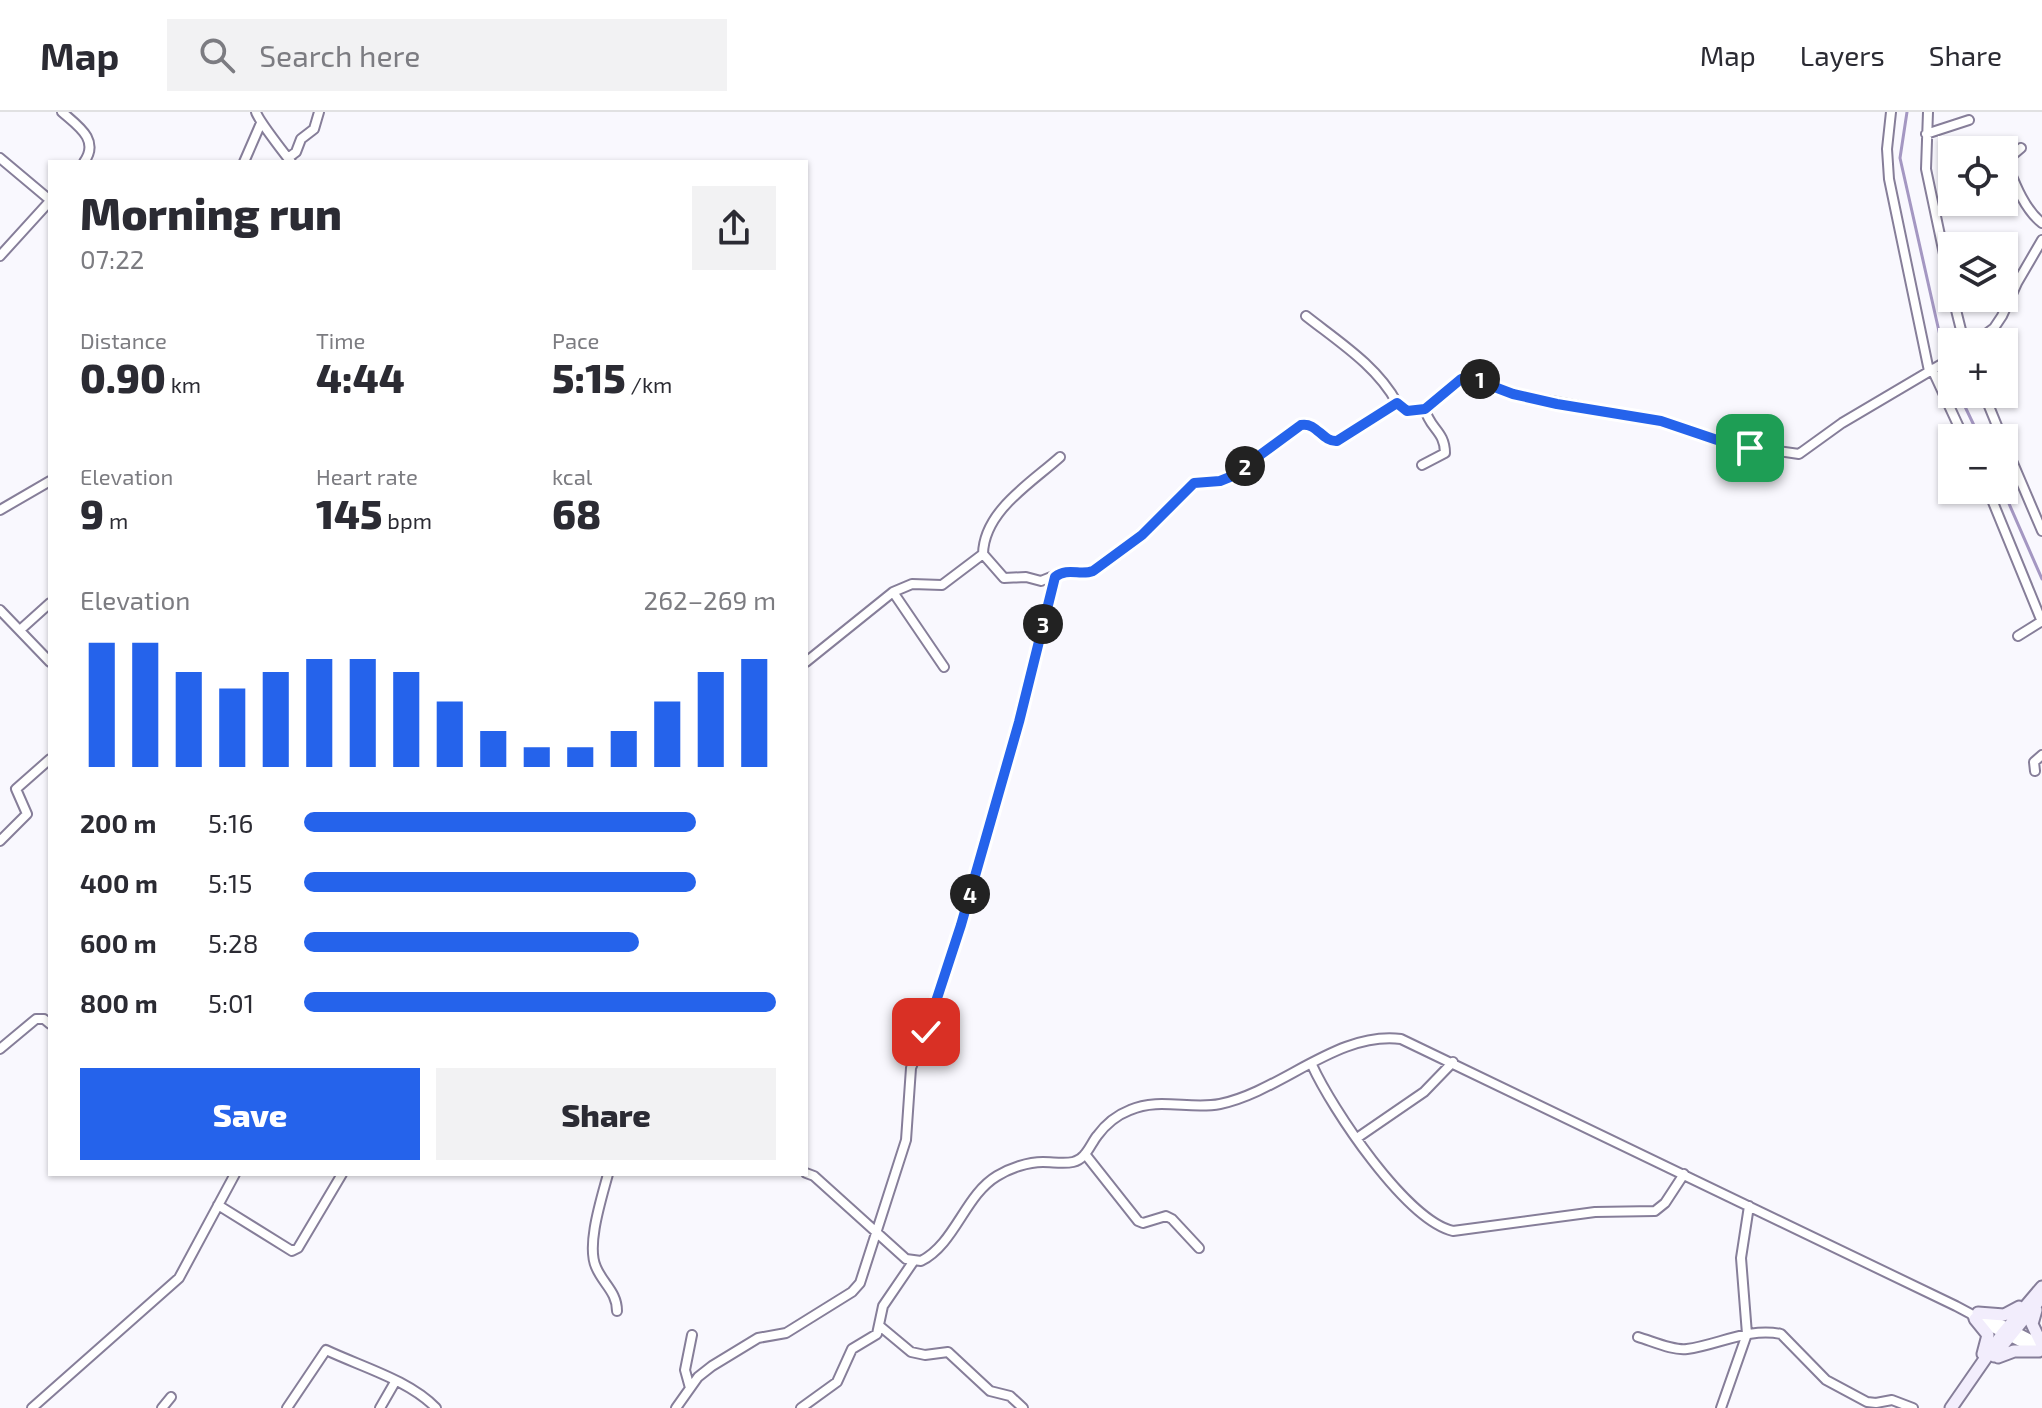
<!DOCTYPE html>
<html lang="en">
<head>
<meta charset="utf-8">
<style>
  body { margin:0; font-family:"Exo 2",sans-serif; background:#f2f2f3; color:#2b2b33; height:100vh; display:flex; flex-direction:column; font-size:30px; white-space:nowrap }
  * { box-sizing:border-box; margin:0 }
  p { font-size:26px; color:#7c7c81 }
  .icon { flex:none; width:44px; height:44px; fill:none; stroke:currentColor; stroke-width:2; stroke-linecap:round; stroke-linejoin:round }
  .map { position:relative; flex:1; overflow:hidden }
  .side { position:absolute; left:48px; top:48px; width:760px; height:1016px; display:flex; flex-direction:column; background:#fff; border-radius:0px; box-shadow:0 2px 6px #0004 }
  .side>* { flex:none }
  .tools { position:absolute; left:1938px; top:24px; display:grid; gap:16px }
  .tools a { display:grid; place-items:center; width:80px; height:80px; border-radius:0px; background:#fff; box-shadow:0 2px 6px #0004; font-size:40px }
  .pin { position:absolute; display:grid; place-items:center; width:68px; height:68px; color:#fff; margin:-34px; border-radius:16px; box-shadow:0 4px 12px #0006 }
  .km { position:absolute; width:40px; height:40px; margin:-20px; border-radius:50%; background:#222; color:#fff; font-size:22px; line-height:40px; text-align:center }
  .round { display:grid; place-items:center; flex:none; width:84px; height:84px; border-radius:0px; background:#f2f2f3 }
  .overview { display:flex; align-items:center; justify-content:space-between; height:136px; padding:0 32px }
  h1 { font-size:44px; font-weight:800; line-height:60px }
  .stats { display:grid; grid-template-columns:repeat(3,1fr); gap:12px; height:136px; padding:8px 32px }
  .stats div { display:grid; align-content:center }
  .stats b { font-size:40px; font-weight:800 }
  .stats small { font-size:22px; font-weight:400 }
  .stats p { font-size:22px }
  .chart { height:224px; padding:16px 32px }
  .chart p { display:flex; justify-content:space-between }
  .chart svg { width:100%; height:144px; margin-top:8px; stroke:#2563eb; stroke-width:6 }
  .primary-button { display:flex; gap:16px; margin-top:auto; padding:16px 32px }
  .primary-button a { flex:1; height:92px; border-radius:0px; background:#2563eb; color:#fff; font-size:32px; font-weight:800; line-height:92px; text-align:center }
  .primary-button a+a { background:#f2f2f3; color:#2b2b33 }
  ul { padding:0 32px; list-style:none; font-size:26px }
  li { display:grid; grid-template-columns:128px 96px 1fr; align-items:center; height:60px }
  li i { height:20px; border-radius:10px; background:#2563eb }
  header { display:flex; align-items:center; gap:48px; box-sizing:border-box; height:112px; padding:0 40px; background:#fff; border-bottom:2px solid #e1e1e2 }
  header strong { font-size:38px }
  nav { display:flex; gap:44px; margin-inline-start:auto; font-size:28px }
  .search { width:560px; height:72px; background:#f2f2f3; display:flex; align-items:center; gap:20px; box-sizing:border-box; padding:0 28px; border-radius:0px; color:#7c7c81; font-size:30px }
  .map>svg:first-child { display:block }
</style>
</head>
<body>
<header>
<strong>Map</strong>
<div class="search"><svg class="icon" aria-label="search" viewBox="0 0 24 24"><circle cx="10" cy="10" r="6"/><path d="M15 15l6 6"/></svg>Search here</div>
<nav><a>Map</a><a>Layers</a><a>Share</a></nav>
</header>
<div class="map">
<svg width="2042" height="1296" viewBox="0 0 2042 1296">
  <rect width="100%" height="100%" fill="#f9f8fe"/>
  <g fill="none" stroke-linecap="round" stroke-linejoin="round">
    <path stroke="#a497c2" stroke-width="3" d="M 1907,0 L 1900,46 L 1947,255 L 1952,266
      M 1959,282 L 1980,326
      M 2003,378 L 2042,467"/>
    <defs>
      <path id="street" d="M 62,0 C 78,14 100,28 84,50
        M 256,0 C 258,7 284,41 291,50
        M 1891,0 L 1887,37 L 1889,67 L 1929,259
        M 1928,0 L 1926,57 L 1952,180
        M 1926,22 L 1969,8
        M 2021,36 L 2008,47 L 2007,52 C 2015,72 2025,98 2042,111
        M 0,46 L 50,88
        M 288,46 L 296,40 L 301,27 L 314,17 L 319,0
        M 244,50 L 261,11
        M 0,144 L 50,89
        M 1953,186 L 1964,230
        M 1306,204 C 1339,230 1377,254 1397,291
        M 1975,230 L 1994,216 L 2002,204 L 2017,171 L 2042,128
        M 1932,257 L 1964,326
        M 1984,282 L 2002,326
        M 2004,330 L 2042,419
        M 1060,345 C 1031,371 984,399 983,442 L 1004,466 L 1026,465 L 1041,469 L 1066,459 L 1084,462 L 1093,459 L 1142,423 L 1194,371 L 1220,369 L 1230,365 L 1301,313 C 1317,310 1321,330 1337,329 L 1397,291 L 1407,299 L 1425,297 L 1461,267 L 1473,265 L 1513,282 L 1661,309 L 1729,332 L 1799,342 L 1842,311 L 1952,246
        M 1422,353 L 1445,341 C 1445,319 1429,316 1425,297
        M 1988,378 L 2042,510
        M 0,398 L 50,369
        M 893,480 L 944,555
        M 0,498 L 50,550
        M 20,518 L 50,491
        M 2018,524 L 2042,509
        M 806,550 L 893,480 L 912,472 L 942,473 L 983,442
        M 2035,659 L 2034,650 L 2042,643
        M 0,729 L 27,702 L 16,677 L 50,647
        M 0,937 L 36,907 L 44,907 L 50,912
        M 1312,953 C 1332,997 1406,1108 1453,1119 L 1595,1100 L 1655,1099 L 1665,1091 L 1684,1062
        M 1357,1026 L 1424,980 L 1453,950
        M 1085,1042 L 1138,1109 L 1143,1111 L 1166,1104 L 1172,1107 L 1199,1136
        M 806,1061 L 814,1064 L 906,1147 L 921,1149 C 955,1132 965,1083 997,1064 C 1010,1056 1028,1050 1043,1050 C 1053,1050 1064,1052 1073,1050 C 1086,1047 1090,1033 1097,1024 C 1105,1013 1117,1003 1130,998 C 1159,985 1190,998 1220,992 C 1282,979 1337,919 1401,927 L 1956,1194 L 1971,1202 L 1975,1207 L 2036,1238
        M 608,1062 C 602,1085 586,1133 596,1155 C 603,1172 617,1180 617,1199
        M 218,1093 L 292,1139 L 298,1136 L 342,1062
        M 1984,1203 L 2042,1233
        M 881,1215 L 911,1240 L 925,1243 L 948,1240 L 990,1279 L 1010,1284 L 1023,1296
        M 1638,1225 C 1652,1229 1673,1239 1687,1237 C 1718,1233 1749,1215 1781,1222 L 1826,1268 L 1867,1290 L 1876,1291 L 1892,1288 L 1913,1296
        M 690,1276 L 685,1258 L 692,1223
        M 32,1296 L 179,1166 L 235,1062
        M 162,1296 L 171,1285
        M 287,1296 L 326,1238 C 362,1255 409,1268 436,1296
        M 380,1296 L 395,1270
        M 676,1296 L 698,1265 L 712,1254 L 758,1226 L 786,1221 L 852,1180 L 860,1171 L 906,1028 L 911,956 L 926,920 L 961,813 L 1019,610 L 1055,465
        M 801,1296 L 837,1270 L 852,1237 L 877,1222 L 883,1194 L 913,1150
        M 1721,1296 L 1747,1222 L 1741,1146 L 1749,1094"/>
      <path id="secondary" d="M 2036,1198 L 2032,1212 L 2042,1233
        M 1978,1201 L 2004,1203 L 2019,1195
        M 1975,1207 L 1988,1223 L 1983,1242
        M 1994,1244 L 2041,1186
        M 1998,1245 L 2014,1239 L 2039,1239
        M 1951,1296 L 2003,1221 L 2042,1175"/>
    </defs>
    <use href="#street" stroke="#867e99" stroke-width="12"/>
    <use href="#secondary" stroke="#867e99" stroke-width="15"/>
    <use href="#street" stroke="#fff" stroke-width="8"/>
    <use href="#secondary" stroke="#f2edfc" stroke-width="11"/>
  </g>
  <g fill="none" stroke-linecap="round" stroke-linejoin="round">
    <defs>
      <path id="route" d="M 926,920 L 961,813 L 1019,610 L 1055,465 C 1068,455 1080,464 1093,459 L 1142,423 L 1194,371 L 1220,369 L 1230,365 L 1301,313 C 1317,310 1322,330 1337,329 L 1397,291 L 1407,299 L 1425,297 L 1461,267 L 1468,265 L 1513,282 L 1557,292 L 1661,309 L 1729,332 L 1750,336"/>
    </defs>
    <use href="#route" stroke="#fff" stroke-width="16"/>
    <use href="#route" stroke="#2563eb" stroke-width="10"/>
  </g>
</svg>
<div class="tools">
<a><svg class="icon" aria-label="locate" viewBox="0 0 24 24"><circle cx="12" cy="12" r="6"/><path d="M12 2v4M12 18v4M2 12h4M18 12h4"/></svg></a>
<a><svg class="icon" aria-label="layers" viewBox="0 0 24 24"><path d="M12 4l9 5-9 5-9-5zM3 14l9 5 9-5"/></svg></a>
<a>+</a>
<a>−</a>
</div>
<div class="pin" style="left:1750px;top:336px;background:#1e9e55"><svg class="icon" aria-label="arrive" viewBox="0 0 24 24"><path d="M6 21V4h12l-3 4 3 4H6"/></svg></div>
<div class="pin" style="left:926px;top:920px;background:#d93025"><svg class="icon" aria-label="check" viewBox="0 0 24 24"><path d="M5 12l5 5 9-10"/></svg></div>
<b class="km" style="left:1480px;top:267px">1</b>
<b class="km" style="left:1245px;top:354px">2</b>
<b class="km" style="left:1043px;top:512px">3</b>
<b class="km" style="left:970px;top:782px">4</b>
<section class="side">
<div class="overview"><div><h1>Morning run</h1><p>07:22</p></div><a class="round"><svg class="icon" aria-label="share" viewBox="0 0 24 24"><path d="M12 15V3M7 8l5-5 5 5M5 13v7h14v-7"/></svg></a></div>
<div class="stats">
<div><p>Distance</p><b>0.90<small> km</small></b></div>
<div><p>Time</p><b>4:44</b></div>
<div><p>Pace</p><b>5:15<small> /km</small></b></div>
</div>
<div class="stats">
<div><p>Elevation</p><b>9<small> m</small></b></div>
<div><p>Heart rate</p><b>145<small> bpm</small></b></div>
<div><p>kcal</p><b>68</b></div>
</div>
<div class="chart"><p><span>Elevation</span>262–269 m</p>
<svg viewBox="0 0 160 44" preserveAspectRatio="none"><path d="M5 44V6M15 44V6M25 44V15M35 44V20M45 44V15M55 44V11M65 44V11M75 44V15M85 44V24M95 44V33M105 44V38M115 44V38M125 44V33M135 44V24M145 44V15M155 44V11"/></svg>
</div>
<ul>
<li><b>200 m</b>5:16<i style="width:83%"></i></li>
<li><b>400 m</b>5:15<i style="width:83%"></i></li>
<li><b>600 m</b>5:28<i style="width:71%"></i></li>
<li><b>800 m</b>5:01<i style="width:100%"></i></li>
</ul>
<div class="primary-button"><a>Save</a><a>Share</a></div>
</section>
</div>
</body>
</html>
